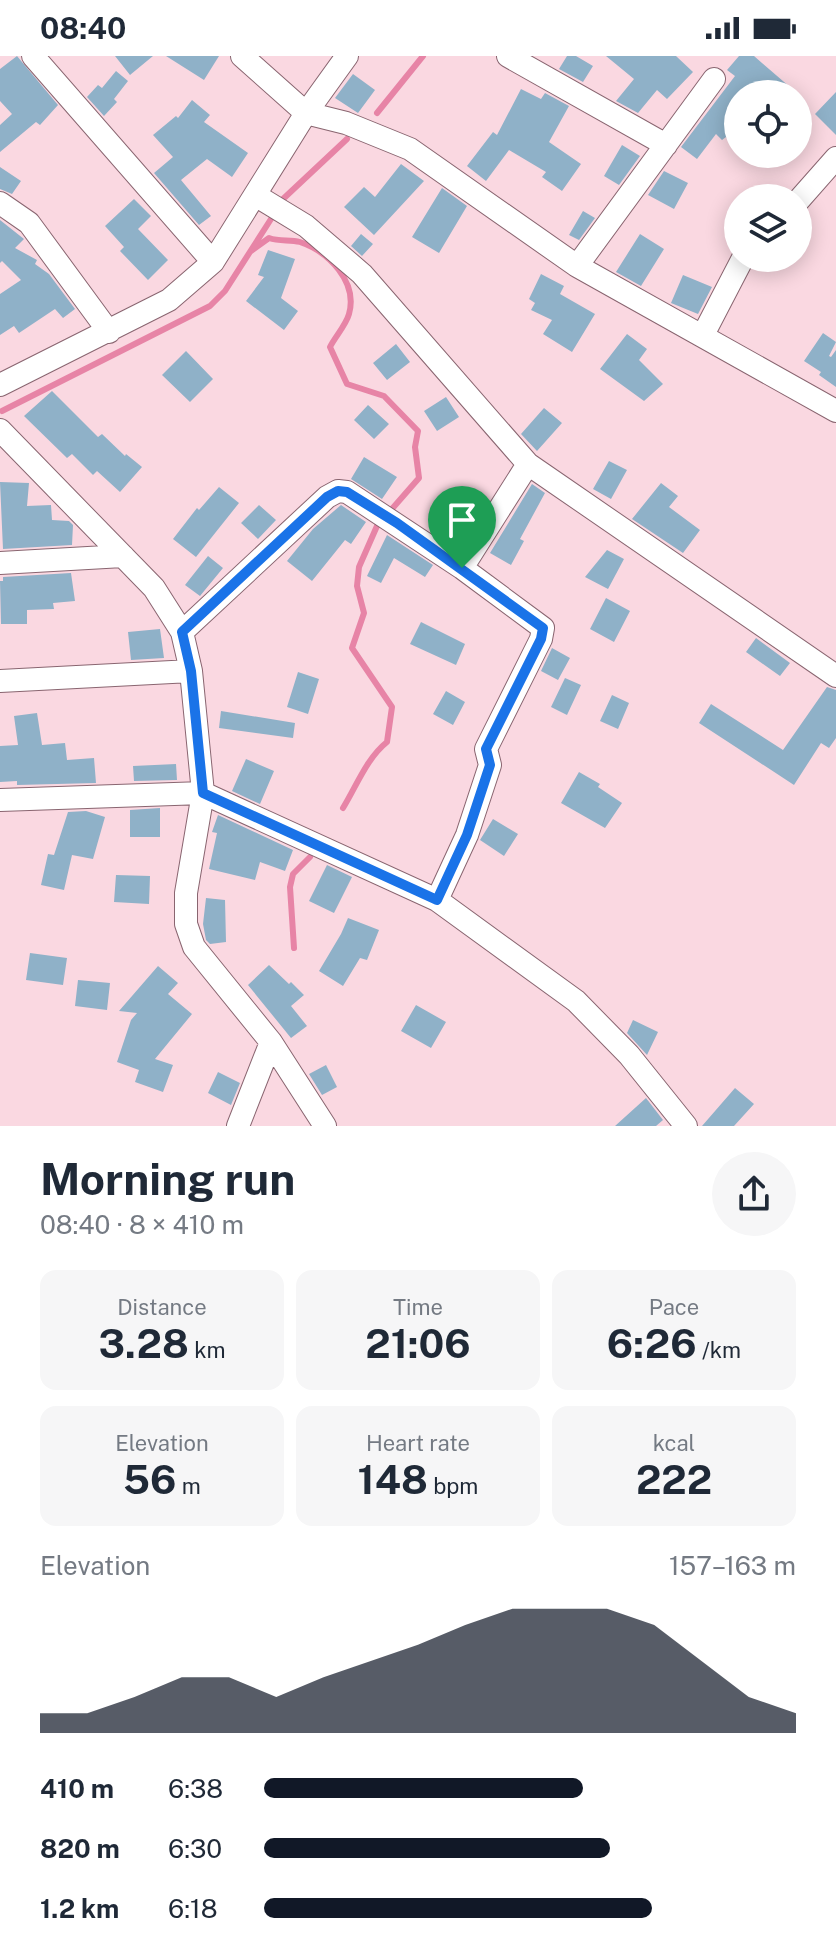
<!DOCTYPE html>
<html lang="en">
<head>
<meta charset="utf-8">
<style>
  body { margin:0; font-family:"Public Sans",sans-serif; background:#f6f6f7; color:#1f2937; height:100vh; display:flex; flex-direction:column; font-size:30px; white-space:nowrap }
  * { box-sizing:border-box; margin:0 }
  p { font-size:26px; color:#747a83 }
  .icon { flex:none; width:44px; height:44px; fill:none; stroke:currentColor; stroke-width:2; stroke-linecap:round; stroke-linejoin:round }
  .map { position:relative; height:1070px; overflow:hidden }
  .side { display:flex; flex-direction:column; background:#fff; flex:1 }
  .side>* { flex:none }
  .buttons { position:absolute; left:724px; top:24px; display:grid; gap:16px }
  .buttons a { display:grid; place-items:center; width:88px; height:88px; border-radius:50%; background:#fff; box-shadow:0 4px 20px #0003; font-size:40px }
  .pin { position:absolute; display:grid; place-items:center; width:68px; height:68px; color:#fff; margin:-82px -34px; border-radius:50% 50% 50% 0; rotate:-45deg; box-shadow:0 0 8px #0007 }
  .pin .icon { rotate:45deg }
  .round { display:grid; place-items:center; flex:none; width:84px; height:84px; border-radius:42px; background:#f6f6f7 }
  .headline { display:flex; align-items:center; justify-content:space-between; height:136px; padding:0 40px }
  h1 { font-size:44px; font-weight:700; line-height:60px }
  .metrics { display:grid; grid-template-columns:repeat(3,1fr); gap:12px; height:136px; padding:8px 40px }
  .metrics div { display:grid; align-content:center; border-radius:16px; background:#f6f6f7; text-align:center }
  .metrics b { font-size:40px; font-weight:700 }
  .metrics small { font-size:22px; font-weight:400 }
  .metrics p { font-size:22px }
  .chart { height:224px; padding:16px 40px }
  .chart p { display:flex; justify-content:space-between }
  .chart svg { width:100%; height:144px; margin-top:8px; fill:#111827; opacity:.7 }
  ul { padding:0 40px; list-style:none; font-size:26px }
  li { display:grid; grid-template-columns:128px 96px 1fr; align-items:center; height:60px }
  li i { height:20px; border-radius:10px; background:#111827 }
  .status { display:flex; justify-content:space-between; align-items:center; height:56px; padding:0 40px; background:#fff; direction:ltr }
  .status svg { height:22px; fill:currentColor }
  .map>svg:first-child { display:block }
</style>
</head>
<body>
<div class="status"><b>08:40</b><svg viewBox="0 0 49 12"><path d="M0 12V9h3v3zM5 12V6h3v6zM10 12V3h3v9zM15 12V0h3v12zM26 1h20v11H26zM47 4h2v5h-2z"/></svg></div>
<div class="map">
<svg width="836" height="1070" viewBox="0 0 836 1070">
  <rect width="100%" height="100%" fill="#fad8e1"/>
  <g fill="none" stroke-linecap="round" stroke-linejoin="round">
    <path stroke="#e784a6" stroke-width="6" d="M 377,57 L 423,0
      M 283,143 L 347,83
      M 251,195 L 269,182 C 280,186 290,183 300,186 C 329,196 358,226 349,258 C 346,269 335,281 330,291 L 347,328 L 384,340 L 418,375 L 415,391 L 419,422 L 377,470 L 359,511 L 357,530 L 364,557 L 352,592 L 392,651 L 387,686 C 367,702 357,729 343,752
      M 2,355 L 210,250 L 225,235 L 271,163
      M 294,892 L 290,831 L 293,818 L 310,801"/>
  </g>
  <path fill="#8fb1c8" d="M 17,0 L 58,49 L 40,69 L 36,66 L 0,96 L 0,69 L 12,58 L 0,45 L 0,13 Z
    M 115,0 L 153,0 L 130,19 Z
    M 166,0 L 219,0 L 204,24 Z
    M 567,0 L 576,0 L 593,10 L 583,26 L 559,13 Z
    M 606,0 L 676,0 L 693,16 L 667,43 L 657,34 L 638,57 L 616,45 L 634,23 Z
    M 739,0 L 754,0 L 798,38 L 738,38 L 738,91 L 726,81 L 722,84 L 716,78 L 697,103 L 681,91 L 735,20 L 727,14 Z
    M 116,15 L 128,25 L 114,43 L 117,46 L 104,60 L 87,41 L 98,29 L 102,32 Z
    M 353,18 L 375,34 L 358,57 L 335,42 Z
    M 521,33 L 541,43 L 545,37 L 569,50 L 549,86 L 581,108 L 562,135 L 542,121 L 546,116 L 509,94 L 486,125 L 467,110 L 493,76 L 497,79 Z
    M 836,36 L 836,79 L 815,58 Z
    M 192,44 L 210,59 L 204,66 L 248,97 L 232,121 L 207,103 L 181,124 L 211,160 L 199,169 L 154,117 L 173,101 L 153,79 L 176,60 L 178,62 Z
    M 622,89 L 640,100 L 619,129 L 604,120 Z
    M 401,108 L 424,125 L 374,179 L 344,151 L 364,131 L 375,141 Z
    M 0,111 L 21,125 L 12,138 L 0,133 Z
    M 664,115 L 688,127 L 674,153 L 648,139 Z
    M 442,132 L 467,150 L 439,197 L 412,181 Z
    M 134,143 L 151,160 L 138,173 L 168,204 L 148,224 L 120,195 L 124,191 L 105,170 Z
    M 583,155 L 595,162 L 579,184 L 569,179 Z
    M 0,164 L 24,183 L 15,192 L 37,204 L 35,208 L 49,218 L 75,253 L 63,262 L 55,253 L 19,277 L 14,270 L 0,279 L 0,238 L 21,224 L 2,205 L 0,207 Z
    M 361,178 L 373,188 L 362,200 L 351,190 Z
    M 640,178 L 664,193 L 641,230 L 616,216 Z
    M 268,194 L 295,203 L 281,242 L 298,255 L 284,274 L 246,245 L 264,221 L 258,219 Z
    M 541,218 L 564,230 L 560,238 L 595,258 L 572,296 L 543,278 L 552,264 L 531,254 L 535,247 L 529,243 Z
    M 683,219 L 712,231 L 698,258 L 671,247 Z
    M 823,277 L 836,286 L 829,300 L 831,301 L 836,294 L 836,331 L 819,319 L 821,316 L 804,305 Z
    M 627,278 L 647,293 L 639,304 L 663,328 L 644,345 L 600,313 Z
    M 396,288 L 410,306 L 387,324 L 373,307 Z
    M 186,295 L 213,323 L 190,346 L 162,319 Z
    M 52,335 L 98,381 L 102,378 L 125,400 L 126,398 L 142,411 L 120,436 L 97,415 L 93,419 L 72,398 L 67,402 L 24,360 Z
    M 446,341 L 459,361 L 437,375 L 424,355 Z
    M 368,349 L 389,368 L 374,383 L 354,364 Z
    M 544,352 L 562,367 L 537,395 L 521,378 Z
    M 364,401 L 397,421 L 382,443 L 351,423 Z
    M 609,405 L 627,414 L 611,443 L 593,433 Z
    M 0,426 L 29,427 L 27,450 L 51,449 L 52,464 L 69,465 L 73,469 L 72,489 L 3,493 Z
    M 661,427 L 678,440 L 669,451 L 700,474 L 683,497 L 632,463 Z
    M 532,428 L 545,437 L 520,483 L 524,485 L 511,509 L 490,497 Z
    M 219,431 L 239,447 L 196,501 L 173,483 L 197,452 L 199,454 Z
    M 259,449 L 276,464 L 258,483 L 241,467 Z
    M 341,449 L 366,466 L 351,488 L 345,484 L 312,525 L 287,505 L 313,473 Z
    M 445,458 L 463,472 L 450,488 L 432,475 Z
    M 387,479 L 433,509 L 425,521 L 394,502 L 381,527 L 367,520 Z
    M 607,494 L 624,503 L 608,533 L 585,521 Z
    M 208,500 L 223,512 L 200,540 L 185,529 Z
    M 71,517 L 75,545 L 53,547 L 54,553 L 27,554 L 27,568 L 1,568 L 0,525 L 3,525 L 3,521 Z
    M 606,542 L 630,555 L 614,586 L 590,573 Z
    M 421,566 L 465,588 L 456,609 L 410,588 Z
    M 160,573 L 164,602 L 131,604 L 128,576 Z
    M 756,582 L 790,607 L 780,620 L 746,596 Z
    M 552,592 L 570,602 L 558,624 L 541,615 Z
    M 298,616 L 319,623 L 308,658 L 287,651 Z
    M 565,622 L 581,629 L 567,659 L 551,651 Z
    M 827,631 L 836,634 L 836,682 L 829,692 L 821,687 L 794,729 L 699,667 L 711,648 L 783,694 Z
    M 446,635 L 465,646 L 453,669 L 433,658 Z
    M 612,639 L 629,647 L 618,673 L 600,665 Z
    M 221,655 L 295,667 L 293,682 L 219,672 Z
    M 37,657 L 42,689 L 65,687 L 67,704 L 94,702 L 96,727 L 17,729 L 17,725 L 0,726 L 0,690 L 18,689 L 14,660 Z
    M 246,703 L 274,715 L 260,748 L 232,735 Z
    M 176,708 L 177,724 L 134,725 L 133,710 Z
    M 579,716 L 600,728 L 598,731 L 622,747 L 605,772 L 561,747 Z
    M 160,752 L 160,781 L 130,781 L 130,754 Z
    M 86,755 L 105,761 L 93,803 L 72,799 L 64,834 L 41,829 L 48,798 L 54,799 L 68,756 Z
    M 218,759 L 293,794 L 285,815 L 260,806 L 255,824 L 209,813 L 217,777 L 212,776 Z
    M 493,763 L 518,778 L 504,800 L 480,784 Z
    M 327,809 L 352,821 L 334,857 L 309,845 Z
    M 116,819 L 150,820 L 149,848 L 114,846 Z
    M 206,842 L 225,844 L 226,886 L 210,888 L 206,884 L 203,868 Z
    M 348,862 L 379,874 L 367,904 L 360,902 L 343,930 L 319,915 L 341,878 Z
    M 30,897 L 67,902 L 63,929 L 26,924 Z
    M 269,909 L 289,928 L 291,926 L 304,939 L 291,950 L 307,970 L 291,982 L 248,929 Z
    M 158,910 L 178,927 L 168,938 L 192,958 L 155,1003 L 173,1009 L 163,1036 L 135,1026 L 139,1014 L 117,1006 L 131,964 L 137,957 L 119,955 Z
    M 78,924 L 110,927 L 107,954 L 75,950 Z
    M 416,949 L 446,966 L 431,992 L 401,975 Z
    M 633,964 L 658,976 L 647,999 L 627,977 Z
    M 326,1009 L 337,1031 L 322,1039 L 309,1018 Z
    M 218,1016 L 240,1027 L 231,1049 L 208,1037 Z
    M 735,1032 L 754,1048 L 734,1070 L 702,1070 Z
    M 646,1042 L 663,1064 L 656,1070 L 615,1070 Z"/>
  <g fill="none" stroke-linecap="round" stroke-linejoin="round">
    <defs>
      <path id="street" d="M 33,0 L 213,206
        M 242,0 L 306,57 L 346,67 L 410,93 L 577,210 L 836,355
        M 508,0 L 666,89
        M 255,139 L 306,170 L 362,218 L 528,408 L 836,620
        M 798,145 L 836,102
        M 0,147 L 29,167 L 109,276
        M 577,210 L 714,23
        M 703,279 L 743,202
        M 0,329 L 169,244 L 213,206 L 306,57 L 347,0
        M 0,374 L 154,532 L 182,576 L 191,615 L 203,737 L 186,837 L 186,868 L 194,891 L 271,986 L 325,1070
        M 0,507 L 123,500
        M 462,512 L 528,408
        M 182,576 L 327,441 L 338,435 L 347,436 L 462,512 L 543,572 L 541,583 L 486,693 L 490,709 L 467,779 L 437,844
        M 0,625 L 191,615
        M 0,744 L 203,737 L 437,844 L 576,945 L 629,999 L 686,1070
        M 238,1070 L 271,986"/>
    </defs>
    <use href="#street" stroke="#896570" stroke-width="24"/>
    <use href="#street" stroke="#fff" stroke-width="22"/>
  </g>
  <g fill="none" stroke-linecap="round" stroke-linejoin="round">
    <defs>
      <path id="route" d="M 338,435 L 347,436 L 397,467 L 543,572 L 541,583 L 486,693 L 490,709 L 467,779 L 437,844 L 203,737 L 191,615 L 182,576 L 327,441 Z"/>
    </defs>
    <use href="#route" stroke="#fff" stroke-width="16"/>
    <use href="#route" stroke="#1a73e8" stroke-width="10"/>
  </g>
</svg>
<div class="buttons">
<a><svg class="icon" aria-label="locate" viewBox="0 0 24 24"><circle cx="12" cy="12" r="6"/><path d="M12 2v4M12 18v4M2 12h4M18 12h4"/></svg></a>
<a><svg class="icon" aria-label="layers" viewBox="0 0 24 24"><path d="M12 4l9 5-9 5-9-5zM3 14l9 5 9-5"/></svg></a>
</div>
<div class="pin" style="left:462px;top:512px;background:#1e9e55"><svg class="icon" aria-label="arrive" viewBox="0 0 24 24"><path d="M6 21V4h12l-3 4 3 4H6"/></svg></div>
</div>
<section class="side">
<div class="headline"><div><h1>Morning run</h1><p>08:40 · 8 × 410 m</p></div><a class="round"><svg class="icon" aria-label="share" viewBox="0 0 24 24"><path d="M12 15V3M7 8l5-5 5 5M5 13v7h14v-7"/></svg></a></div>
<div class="metrics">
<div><p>Distance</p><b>3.28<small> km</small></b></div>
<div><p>Time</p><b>21:06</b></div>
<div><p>Pace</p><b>6:26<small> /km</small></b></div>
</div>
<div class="metrics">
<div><p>Elevation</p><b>56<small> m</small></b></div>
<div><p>Heart rate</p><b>148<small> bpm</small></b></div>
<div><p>kcal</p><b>222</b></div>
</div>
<div class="chart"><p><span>Elevation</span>157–163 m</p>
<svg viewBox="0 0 160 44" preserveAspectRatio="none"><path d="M0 44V38L10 38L20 33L30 27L40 27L50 33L60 27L70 22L80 17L90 11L100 6L110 6L120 6L130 11L140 22L150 33L160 38V44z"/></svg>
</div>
<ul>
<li><b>410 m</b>6:38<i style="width:60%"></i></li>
<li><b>820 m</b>6:30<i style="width:65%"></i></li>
<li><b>1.2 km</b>6:18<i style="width:73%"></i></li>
</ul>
</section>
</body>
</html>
